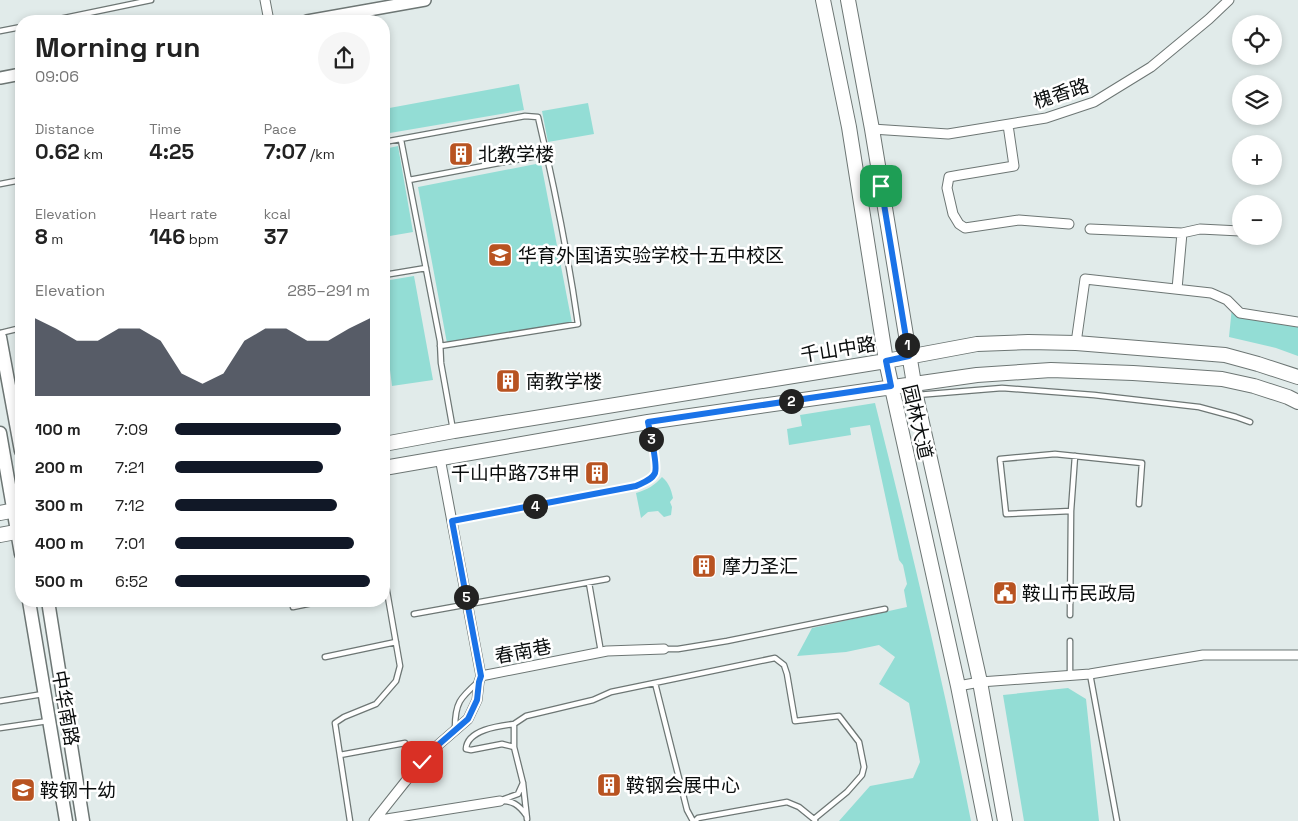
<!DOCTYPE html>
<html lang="en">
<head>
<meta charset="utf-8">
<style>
  body { margin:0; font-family:"Space Grotesk","Noto Sans SC",sans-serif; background:#f6f6f6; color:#222; height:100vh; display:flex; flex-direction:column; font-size:19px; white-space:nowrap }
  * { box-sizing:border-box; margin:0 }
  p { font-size:16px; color:#767676 }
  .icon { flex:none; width:28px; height:28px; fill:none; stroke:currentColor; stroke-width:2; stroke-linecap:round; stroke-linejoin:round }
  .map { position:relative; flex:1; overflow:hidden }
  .sheet { position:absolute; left:15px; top:15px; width:375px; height:592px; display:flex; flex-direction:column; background:#fff; border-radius:20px; box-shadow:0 2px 8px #0003 }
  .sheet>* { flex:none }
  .tools { position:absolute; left:1232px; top:15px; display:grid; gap:10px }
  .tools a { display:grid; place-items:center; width:50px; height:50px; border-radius:50%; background:#fff; box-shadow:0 2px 8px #0003; font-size:25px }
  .pin { position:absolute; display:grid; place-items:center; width:42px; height:42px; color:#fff; margin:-21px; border-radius:10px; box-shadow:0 2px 8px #0006 }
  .km { position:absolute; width:25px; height:25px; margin:-12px; border-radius:50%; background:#222; color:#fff; font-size:14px; line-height:25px; text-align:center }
  .round { display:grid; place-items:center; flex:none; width:52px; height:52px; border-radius:26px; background:#f6f6f6 }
  .overview { display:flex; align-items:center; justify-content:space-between; height:85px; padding:0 20px }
  h1 { font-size:28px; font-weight:700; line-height:38px }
  .stats { display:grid; grid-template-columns:repeat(3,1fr); gap:8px; height:85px; padding:5px 20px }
  .stats div { display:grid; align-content:center }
  .stats b { font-size:21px; font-weight:700 }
  .stats small { font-size:14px; font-weight:400 }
  .stats p { font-size:14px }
  .chart { height:140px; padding:10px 20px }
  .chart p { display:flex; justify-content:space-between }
  .chart svg { width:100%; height:90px; margin-top:5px; fill:#111827; opacity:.7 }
  ul { padding:0 20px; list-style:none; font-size:16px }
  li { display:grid; grid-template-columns:80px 60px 1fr; align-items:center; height:38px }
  li i { height:12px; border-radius:6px; background:#111827 }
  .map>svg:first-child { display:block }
</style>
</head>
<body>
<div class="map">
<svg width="1298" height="821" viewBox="0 0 1298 821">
  <rect width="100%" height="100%" fill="#e1ebea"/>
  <path fill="#93ddd5" d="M 519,84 L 524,110 L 384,134 L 384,109 Z
    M 588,103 L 594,134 L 548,142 L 542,111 Z
    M 398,146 L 413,232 L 384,237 L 384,149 Z
    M 541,163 L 572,323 L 447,343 L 418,187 Z
    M 414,276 L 433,380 L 392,386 L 384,321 L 384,281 Z
    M 1232,307 L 1298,319 L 1298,356 L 1276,348 L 1229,337 Z
    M 875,403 C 910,542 943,681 971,821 L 839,821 L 870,786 L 913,778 L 920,762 L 909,703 L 879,684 L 895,657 L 879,645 L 846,652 L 797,656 L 812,628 L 907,607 L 904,590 L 907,584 L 903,565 L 899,560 L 870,425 L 850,428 L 851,435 L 789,445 L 787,429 L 802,426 L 800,415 Z
    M 662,477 C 669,483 671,489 673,498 L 670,502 L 672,507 L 671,515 L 664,517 L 658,511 L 648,512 L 641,518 L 636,493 C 647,490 655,485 662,477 Z
    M 1068,688 L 1086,699 L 1099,821 L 1024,821 L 1003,695 Z"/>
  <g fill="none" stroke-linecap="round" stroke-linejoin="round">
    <defs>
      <path id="service" d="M 50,21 L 151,0
        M 0,31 L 21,27
        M 401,140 L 440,341 L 441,363 L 453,430
        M 384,142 L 525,116 L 538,117 C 554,185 568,254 578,324 L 440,346
        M 409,180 L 547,154
        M 0,184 L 21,180
        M 384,275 L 426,268
        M 0,333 L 21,328
        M 917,395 L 1002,388 L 1094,395 L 1199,407 L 1236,417 L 1250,422
        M 519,509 L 636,486 C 642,484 649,481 653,476 C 660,467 650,435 648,424
        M 1071,511 L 1006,514 L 1000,459 L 1055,454 L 1142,463 L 1139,504
        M 589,583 L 601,652
        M 293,607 L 322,601
        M 414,614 L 607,579
        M 1070,615 L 1071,511 L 1075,456
        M 664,649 L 678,649 L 727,641 L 885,609
        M 325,657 L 396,642
        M 1090,674 L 1117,821
        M 1070,676 L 1070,641
        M 655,683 L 687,810 L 693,821
        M 0,701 L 43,694
        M 514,724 C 498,726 467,730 466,749 L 471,750 L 502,744 L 514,747
        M 0,728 L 48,721
        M 455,728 C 455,703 460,698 478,682
        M 340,755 L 405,743
        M 504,799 L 518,794 L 523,783
        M 500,801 C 512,800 519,805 526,815
        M 527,819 L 523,783 L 514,747 L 514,724 L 526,716 L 593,700 L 611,692 L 775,658 L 784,665 L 787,674 L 795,721 L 839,716 L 859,742 L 864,767 L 862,775 L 847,792 L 814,819
        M 350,821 L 335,723 L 344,717 L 376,704 L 396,681 L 400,666 L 384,574
        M 695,821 L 698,818 L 787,802 L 799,807 L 815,820"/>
      <path id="minor" d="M 265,0 L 269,21
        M 1008,125 L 1014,166 L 960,175 L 949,177 L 947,188 L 953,214 L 959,224 L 965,228 L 1019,220 L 1069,224
        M 872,129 L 948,134 L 1046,118 L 1094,102 L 1151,67 L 1209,19 L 1229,0
        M 1090,229 L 1182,233 L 1200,229 L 1240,231
        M 1177,289 L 1182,233
        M 1076,343 L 1085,279 L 1211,293 L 1227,300 L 1240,313 L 1298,322
        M 440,458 L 481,676
        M 481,676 L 607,651 L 664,649
        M 958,686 L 980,682 L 1090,674 L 1203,655 L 1298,655
        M 374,821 L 405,782 L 430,752 L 468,719 L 477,700 L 479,682 L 481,676
        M 374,821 L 500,801"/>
      <path id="tertiary" d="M 307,21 L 425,0
        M 0,78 L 21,74"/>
      <path id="secondary" d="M 0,337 L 21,451
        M 0,433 L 21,554
        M 29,601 L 66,821
        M 48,601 L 83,821"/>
      <path id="primary" d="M 823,0 L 849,127 L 886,361 L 958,686 L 985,821
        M 848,0 L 872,129 L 916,396 L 980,682 L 1005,821
        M 384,444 L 454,431 L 886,361 L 977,344 L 1028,342 L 1076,343 L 1225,355 L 1258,364 L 1298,377
        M 384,468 L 648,422 L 977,375 L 1051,370 L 1133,373 L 1222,379 L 1254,386 L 1288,397 L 1298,402
        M 0,513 L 21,509
        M 0,535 L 21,531"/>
    </defs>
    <use href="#service" stroke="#6d7674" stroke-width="7"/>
    <use href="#minor" stroke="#6d7674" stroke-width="11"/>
    <use href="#tertiary" stroke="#6d7674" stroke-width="14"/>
    <use href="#secondary" stroke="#6d7674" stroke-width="15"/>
    <use href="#primary" stroke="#6d7674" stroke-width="16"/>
    <path stroke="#6b7170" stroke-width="2" stroke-dasharray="4 2.5" stroke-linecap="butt" d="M 462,519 L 512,510"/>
    <use href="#service" stroke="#fff" stroke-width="4.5"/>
    <use href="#minor" stroke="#fff" stroke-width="9"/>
    <use href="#tertiary" stroke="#fff" stroke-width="11"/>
    <use href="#secondary" stroke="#fff" stroke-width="12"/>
    <use href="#primary" stroke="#fff" stroke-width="14"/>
  </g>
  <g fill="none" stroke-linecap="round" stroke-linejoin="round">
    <defs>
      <path id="route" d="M 422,762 L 430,752 L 468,719 L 477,700 L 479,682 L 481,676 L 452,521 L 636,486 C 642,483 652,480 655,473 C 658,464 650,433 648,422 L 891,386 L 886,361 L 909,356 L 881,186"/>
    </defs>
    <use href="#route" stroke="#fff" stroke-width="10"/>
    <use href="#route" stroke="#1a73e8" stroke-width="6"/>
  </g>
  <defs>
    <symbol id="building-square" viewBox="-11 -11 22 22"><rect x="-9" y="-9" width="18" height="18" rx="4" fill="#b85321" stroke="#fff"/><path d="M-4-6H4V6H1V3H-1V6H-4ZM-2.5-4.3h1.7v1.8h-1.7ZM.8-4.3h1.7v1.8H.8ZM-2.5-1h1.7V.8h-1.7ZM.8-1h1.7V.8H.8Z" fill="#fff"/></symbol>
    <symbol id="school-square" viewBox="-11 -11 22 22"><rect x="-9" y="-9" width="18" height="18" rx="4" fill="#b85321" stroke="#fff"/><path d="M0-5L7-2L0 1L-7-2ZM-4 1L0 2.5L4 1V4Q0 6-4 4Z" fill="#fff"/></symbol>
    <symbol id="civic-square" viewBox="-11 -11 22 22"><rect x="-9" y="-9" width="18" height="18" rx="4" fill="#b85321" stroke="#fff"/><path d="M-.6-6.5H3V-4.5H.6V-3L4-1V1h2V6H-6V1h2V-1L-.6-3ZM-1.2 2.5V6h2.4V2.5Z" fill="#fff"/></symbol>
  </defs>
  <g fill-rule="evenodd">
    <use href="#building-square" x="447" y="140" width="28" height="28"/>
    <use href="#school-square" x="486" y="241" width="28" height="28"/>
    <use href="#building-square" x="494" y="367" width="28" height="28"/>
    <use href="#building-square" x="583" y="459" width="28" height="28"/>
    <use href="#building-square" x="690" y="552" width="28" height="28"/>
    <use href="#civic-square" x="991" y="579" width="28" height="28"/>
    <use href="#building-square" x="595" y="771" width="28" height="28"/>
    <use href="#school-square" x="9" y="776" width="28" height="28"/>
  </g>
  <g text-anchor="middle" stroke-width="5" stroke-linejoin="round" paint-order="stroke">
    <g font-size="19" fill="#090c0c" stroke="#fff">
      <text transform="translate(1061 93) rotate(-18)" y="7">槐香路</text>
      <text transform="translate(838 349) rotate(-9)" y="7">千山中路</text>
      <text transform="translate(918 422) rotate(77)" y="7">园林大道</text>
      <text transform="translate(523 651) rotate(-11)" y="7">春南巷</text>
      <text transform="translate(66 708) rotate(80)" y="7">中华南路</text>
    </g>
    <g font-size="19" fill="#090c0c" stroke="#fff" text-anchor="start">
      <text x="478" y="161">北教学楼</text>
      <text x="518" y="262">华育外国语实验学校十五中校区</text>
      <text x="526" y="388">南教学楼</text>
      <text x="580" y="480" text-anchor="end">千山中路73#甲</text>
      <text x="722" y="573">摩力圣汇</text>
      <text x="1022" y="600">鞍山市民政局</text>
      <text x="626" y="792">鞍钢会展中心</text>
      <text x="40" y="797">鞍钢十幼</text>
    </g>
  </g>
</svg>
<div class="tools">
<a><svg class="icon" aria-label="locate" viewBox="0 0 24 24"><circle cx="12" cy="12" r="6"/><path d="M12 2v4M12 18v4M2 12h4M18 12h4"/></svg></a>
<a><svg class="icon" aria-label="layers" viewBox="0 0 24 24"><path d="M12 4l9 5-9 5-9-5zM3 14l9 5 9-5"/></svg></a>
<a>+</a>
<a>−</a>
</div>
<div class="pin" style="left:881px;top:186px;background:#1e9e55"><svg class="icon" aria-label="arrive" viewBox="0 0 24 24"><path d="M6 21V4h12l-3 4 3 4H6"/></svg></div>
<div class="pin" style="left:422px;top:762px;background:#d93025"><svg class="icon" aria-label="check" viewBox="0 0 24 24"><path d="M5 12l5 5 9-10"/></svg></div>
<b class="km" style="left:907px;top:345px">1</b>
<b class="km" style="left:791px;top:401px">2</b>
<b class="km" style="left:651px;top:439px">3</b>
<b class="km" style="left:535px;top:506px">4</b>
<b class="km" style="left:466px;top:597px">5</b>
<section class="sheet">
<div class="overview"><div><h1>Morning run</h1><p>09:06</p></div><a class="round"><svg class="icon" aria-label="share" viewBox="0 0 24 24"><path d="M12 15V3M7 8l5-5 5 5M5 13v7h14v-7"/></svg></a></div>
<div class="stats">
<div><p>Distance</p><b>0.62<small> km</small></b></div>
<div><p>Time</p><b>4:25</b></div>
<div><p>Pace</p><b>7:07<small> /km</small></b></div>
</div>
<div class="stats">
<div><p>Elevation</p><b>8<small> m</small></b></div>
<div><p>Heart rate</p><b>146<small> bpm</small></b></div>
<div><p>kcal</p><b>37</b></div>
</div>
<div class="chart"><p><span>Elevation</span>285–291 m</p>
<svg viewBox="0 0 160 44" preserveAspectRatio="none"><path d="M0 44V6L10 11L20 17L30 17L40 11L50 11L60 17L70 33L80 38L90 33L100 17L110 11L120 11L130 17L140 17L150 11L160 6V44z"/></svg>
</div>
<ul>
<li><b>100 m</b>7:09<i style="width:85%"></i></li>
<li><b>200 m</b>7:21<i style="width:76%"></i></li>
<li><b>300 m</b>7:12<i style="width:83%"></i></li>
<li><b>400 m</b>7:01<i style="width:92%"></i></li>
<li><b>500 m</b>6:52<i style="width:100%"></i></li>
</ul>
</section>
</div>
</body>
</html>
